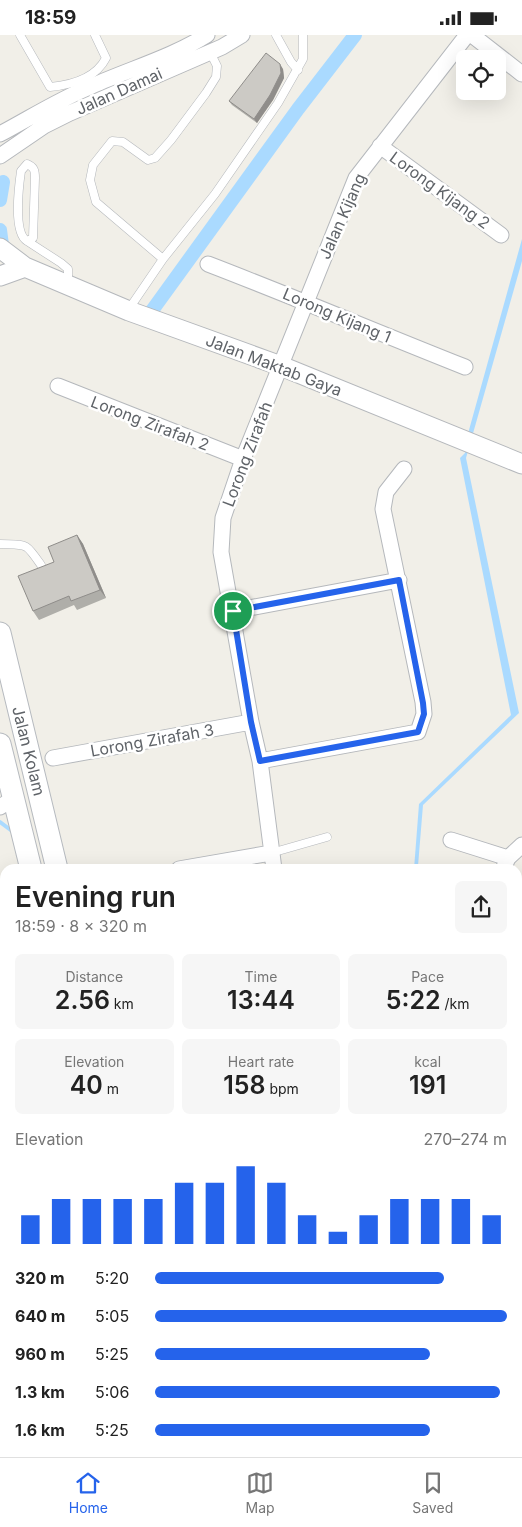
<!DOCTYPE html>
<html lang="en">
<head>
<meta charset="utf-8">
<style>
  body { margin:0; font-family:Inter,sans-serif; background:#f6f6f6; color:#222; height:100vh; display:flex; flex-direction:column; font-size:19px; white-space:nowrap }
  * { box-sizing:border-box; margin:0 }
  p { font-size:16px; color:#767676 }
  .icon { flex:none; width:28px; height:28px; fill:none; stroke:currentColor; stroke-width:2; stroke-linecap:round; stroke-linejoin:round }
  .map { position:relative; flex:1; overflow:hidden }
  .sheet { position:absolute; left:0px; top:829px; width:522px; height:594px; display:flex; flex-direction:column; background:#fff; border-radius:15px 15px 0 0; box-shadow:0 5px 20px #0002 }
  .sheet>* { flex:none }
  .buttons { position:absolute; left:456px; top:15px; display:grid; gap:10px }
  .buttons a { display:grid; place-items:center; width:50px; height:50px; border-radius:8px; background:#fff; box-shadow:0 5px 20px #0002; font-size:25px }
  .pin { position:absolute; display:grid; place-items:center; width:42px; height:42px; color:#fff; margin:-21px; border:2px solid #fff; border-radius:50%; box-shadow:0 1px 5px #0007 }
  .round { display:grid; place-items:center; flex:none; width:52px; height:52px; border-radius:8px; background:#f6f6f6 }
  .head { display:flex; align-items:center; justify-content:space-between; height:85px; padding:0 15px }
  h1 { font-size:28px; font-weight:600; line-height:38px }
  .metrics { display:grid; grid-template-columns:repeat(3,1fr); gap:8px; height:85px; padding:5px 15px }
  .metrics div { display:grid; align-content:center; border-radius:8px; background:#f6f6f6; text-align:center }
  .metrics b { font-size:25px; font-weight:600 }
  .metrics small { font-size:14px; font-weight:400 }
  .metrics p { font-size:14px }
  .chart { height:140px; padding:10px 15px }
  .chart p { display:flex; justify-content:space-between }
  .chart svg { width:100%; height:90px; margin-top:5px; stroke:#2563eb; stroke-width:6 }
  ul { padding:0 15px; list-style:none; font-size:16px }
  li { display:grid; grid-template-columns:80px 60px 1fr; align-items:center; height:38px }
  li i { height:12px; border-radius:6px; background:#2563eb }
  .status { display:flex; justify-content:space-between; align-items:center; height:35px; padding:0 25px; background:#fff; direction:ltr }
  .status svg { height:14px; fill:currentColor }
  .dock { display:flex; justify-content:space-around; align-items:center; height:70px; border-top:1px solid #e0e0e0; background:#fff; font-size:14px; color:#767676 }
  .dock a { display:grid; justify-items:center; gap:2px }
  .dock .selected { color:#2563eb }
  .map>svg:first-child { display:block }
</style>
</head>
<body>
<div class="status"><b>18:59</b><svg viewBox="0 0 49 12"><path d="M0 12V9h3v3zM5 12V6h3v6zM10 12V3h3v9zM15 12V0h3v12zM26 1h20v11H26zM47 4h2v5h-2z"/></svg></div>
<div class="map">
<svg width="522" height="1422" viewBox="0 0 522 1422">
  <rect width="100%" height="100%" fill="#f1efe8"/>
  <path fill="#aadaff" d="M 522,204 L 522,226 L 466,423 L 519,678 L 423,770 L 418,831 L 419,834 L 414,834 L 419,769 L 511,680 L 460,423 L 465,418 L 469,395 Z"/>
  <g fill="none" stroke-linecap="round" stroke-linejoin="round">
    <path stroke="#aadaff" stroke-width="4" d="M 0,787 L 12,796"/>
    <path stroke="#aadaff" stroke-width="14" d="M 0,165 L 3,147
      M 0,195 L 2,210 L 11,219
      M 151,277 L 298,74 L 355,0
      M 89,1418 L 89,1422"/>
    <defs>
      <path id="service" d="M 20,0 L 50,52 C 71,50 96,43 106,23 L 95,0
        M 276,0 L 291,27 L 298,35
        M 27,129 C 34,132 35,135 35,143 L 33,203 L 27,206 C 13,198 19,150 21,136 Z
        M 27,206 L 61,228 L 68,234 L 68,242 L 62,246
        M 163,224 L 96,167 L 90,145 L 93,130 L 112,106 L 123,107 L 148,125 L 155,123 L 171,105 L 206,58 L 216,42 L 217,31 L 210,17
        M 129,276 L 133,268 L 163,224 L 215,159 L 278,68 L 303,24 L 303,0
        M 0,509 C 28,510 25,507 41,530
        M 271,818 L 327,802
        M 0,1218 L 5,1218"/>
      <path id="minor" d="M 472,0 L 522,39
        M 0,99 C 30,83 60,64 92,51 C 130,34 172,22 207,0
        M 380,111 L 501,200
        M 0,121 L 44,91 L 70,78 L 222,12 L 242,0
        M 208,229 C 294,262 379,298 465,332
        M 58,351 L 243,424
        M 233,576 L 399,545
        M 53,723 L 251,687
        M 260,726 L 418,697 L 424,679 L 423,667 L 383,474 L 386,457 L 404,434
        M 0,772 L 14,763
        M 451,805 L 508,823
        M 179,834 L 271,818
        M 274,834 L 260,726 L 251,687 L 221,517 L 223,483 L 243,424 L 356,143 L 467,0
        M 505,834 L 504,832 L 508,823 L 522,810
        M 518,865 L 522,875
        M 0,887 L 5,910
        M 0,964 L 5,963
        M 518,1122 L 522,1121
        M 0,1126 L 5,1125
        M 518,1222 L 522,1221
        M 518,1366 L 522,1366
        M 0,1371 L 5,1371
        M 244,1418 L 245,1422
        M 368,1418 L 368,1422"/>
      <path id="tertiary" d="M 0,213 L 25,232 L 129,276 L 281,331 L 522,429
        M 0,241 L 25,232"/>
      <path id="secondary" d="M 0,598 L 57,834
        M 0,709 L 31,834
        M 137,1418 L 137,1422
        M 119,1422 L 121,1418"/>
    </defs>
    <use href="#service" stroke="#b5b8bc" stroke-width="9"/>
    <use href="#minor" stroke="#b5b8bc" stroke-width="17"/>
    <use href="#tertiary" stroke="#b5b8bc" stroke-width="21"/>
    <use href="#secondary" stroke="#b6babf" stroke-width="23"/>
    <use href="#service" stroke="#fff" stroke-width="8"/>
    <use href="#minor" stroke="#fff" stroke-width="15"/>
    <use href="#tertiary" stroke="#fff" stroke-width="19"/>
    <use href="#secondary" stroke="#fff" stroke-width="21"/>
  </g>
  <path fill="#afaea9" d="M 283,34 L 284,43 L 273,65 L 257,88 L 232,70 L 229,66 Z
    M 77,500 L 83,509 L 106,563 L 77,575 L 74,570 L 39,585 L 33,576 L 54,527 Z
    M 0,933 L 4,950 L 0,951 Z
    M 5,1002 L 5,1051 L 0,1052 L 0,1003 Z
    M 0,1278 L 5,1278 L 5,1361 L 0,1361 Z"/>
  <path fill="#8f8d8a" d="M 280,29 L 283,34 L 284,43 L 273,65 L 257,88 L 254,84 Z
    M 77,500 L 83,509 L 106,563 L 100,555 Z
    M 0,933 L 4,950 L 0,945 Z
    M 63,1418 L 68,1418 L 69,1422 L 64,1422 Z
    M 203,1418 L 209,1418 L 209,1422 L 203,1422 Z"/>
  <path fill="#cccac5" stroke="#8f8d8a" d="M 266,18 L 280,29 L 281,38 L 270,60 L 254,84 L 229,66 Z
    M 77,500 L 100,555 L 71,566 L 69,561 L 33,576 L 18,541 L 54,527 L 48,512 Z
    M 5,1002 L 5,1043 L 0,1044 L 0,1003 Z
    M 0,1278 L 5,1278 L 5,1353 L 0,1353 Z
    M 5,1369 L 5,1418 L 63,1418 L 64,1422 L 0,1422 L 0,1371 L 3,1371 Z
    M 181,1418 L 203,1418 L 203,1422 L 182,1422 Z"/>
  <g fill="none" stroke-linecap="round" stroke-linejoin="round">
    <defs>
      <path id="route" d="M 399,545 L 423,668 L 424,679 L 418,697 L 260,726 L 251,687 L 233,576 Z"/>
    </defs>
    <use href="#route" stroke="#fff" stroke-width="10"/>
    <use href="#route" stroke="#2563eb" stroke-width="6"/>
  </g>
  <g text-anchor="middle" stroke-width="5" stroke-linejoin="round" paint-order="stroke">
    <g font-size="16" fill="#5f6368" stroke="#fff">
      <text transform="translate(119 56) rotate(-24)" y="6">Jalan Damai</text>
      <text transform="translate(440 155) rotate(36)" y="6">Lorong Kijang 2</text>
      <text transform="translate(342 181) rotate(-66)" y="6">Jalan Kijang</text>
      <text transform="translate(337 280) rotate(23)" y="6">Lorong Kijang 1</text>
      <text transform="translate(274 330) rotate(21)" y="6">Jalan Maktab Gaya</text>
      <text transform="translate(150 388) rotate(21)" y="6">Lorong Zirafah 2</text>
      <text transform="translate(247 419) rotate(-69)" y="6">Lorong Zirafah</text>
      <text transform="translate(152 705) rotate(-10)" y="6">Lorong Zirafah 3</text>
      <text transform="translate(29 716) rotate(76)" y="6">Jalan Kolam</text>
    </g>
  </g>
</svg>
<div class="buttons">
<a><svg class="icon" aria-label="locate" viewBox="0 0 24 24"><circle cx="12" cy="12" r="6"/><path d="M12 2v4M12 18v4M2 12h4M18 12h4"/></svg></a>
</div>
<div class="pin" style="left:233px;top:576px;background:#1e9e55"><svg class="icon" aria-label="arrive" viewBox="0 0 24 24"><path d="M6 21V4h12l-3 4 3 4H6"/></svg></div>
<section class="sheet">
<div class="head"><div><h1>Evening run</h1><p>18:59 · 8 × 320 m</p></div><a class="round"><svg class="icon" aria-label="share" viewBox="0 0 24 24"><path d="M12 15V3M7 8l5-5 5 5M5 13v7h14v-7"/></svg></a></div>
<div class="metrics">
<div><p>Distance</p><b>2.56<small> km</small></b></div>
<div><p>Time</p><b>13:44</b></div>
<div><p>Pace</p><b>5:22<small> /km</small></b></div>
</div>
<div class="metrics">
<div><p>Elevation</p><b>40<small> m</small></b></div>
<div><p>Heart rate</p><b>158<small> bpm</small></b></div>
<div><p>kcal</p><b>191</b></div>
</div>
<div class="chart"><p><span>Elevation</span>270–274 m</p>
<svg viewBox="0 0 160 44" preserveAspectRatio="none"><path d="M5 44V30M15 44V22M25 44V22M35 44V22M45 44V22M55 44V14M65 44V14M75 44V6M85 44V14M95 44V30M105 44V38M115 44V30M125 44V22M135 44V22M145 44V22M155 44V30"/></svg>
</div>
<ul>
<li><b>320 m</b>5:20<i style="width:82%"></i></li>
<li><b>640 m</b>5:05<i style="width:100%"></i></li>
<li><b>960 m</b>5:25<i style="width:78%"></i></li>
<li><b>1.3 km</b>5:06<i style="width:98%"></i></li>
<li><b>1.6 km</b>5:25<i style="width:78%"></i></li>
</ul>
</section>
</div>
<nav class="dock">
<a class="selected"><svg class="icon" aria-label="home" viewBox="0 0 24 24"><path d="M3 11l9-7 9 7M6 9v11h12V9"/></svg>Home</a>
<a><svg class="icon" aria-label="map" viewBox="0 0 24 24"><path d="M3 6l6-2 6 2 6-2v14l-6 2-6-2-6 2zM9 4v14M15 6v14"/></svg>Map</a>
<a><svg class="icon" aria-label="saved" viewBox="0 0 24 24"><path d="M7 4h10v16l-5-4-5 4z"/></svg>Saved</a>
</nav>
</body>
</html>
